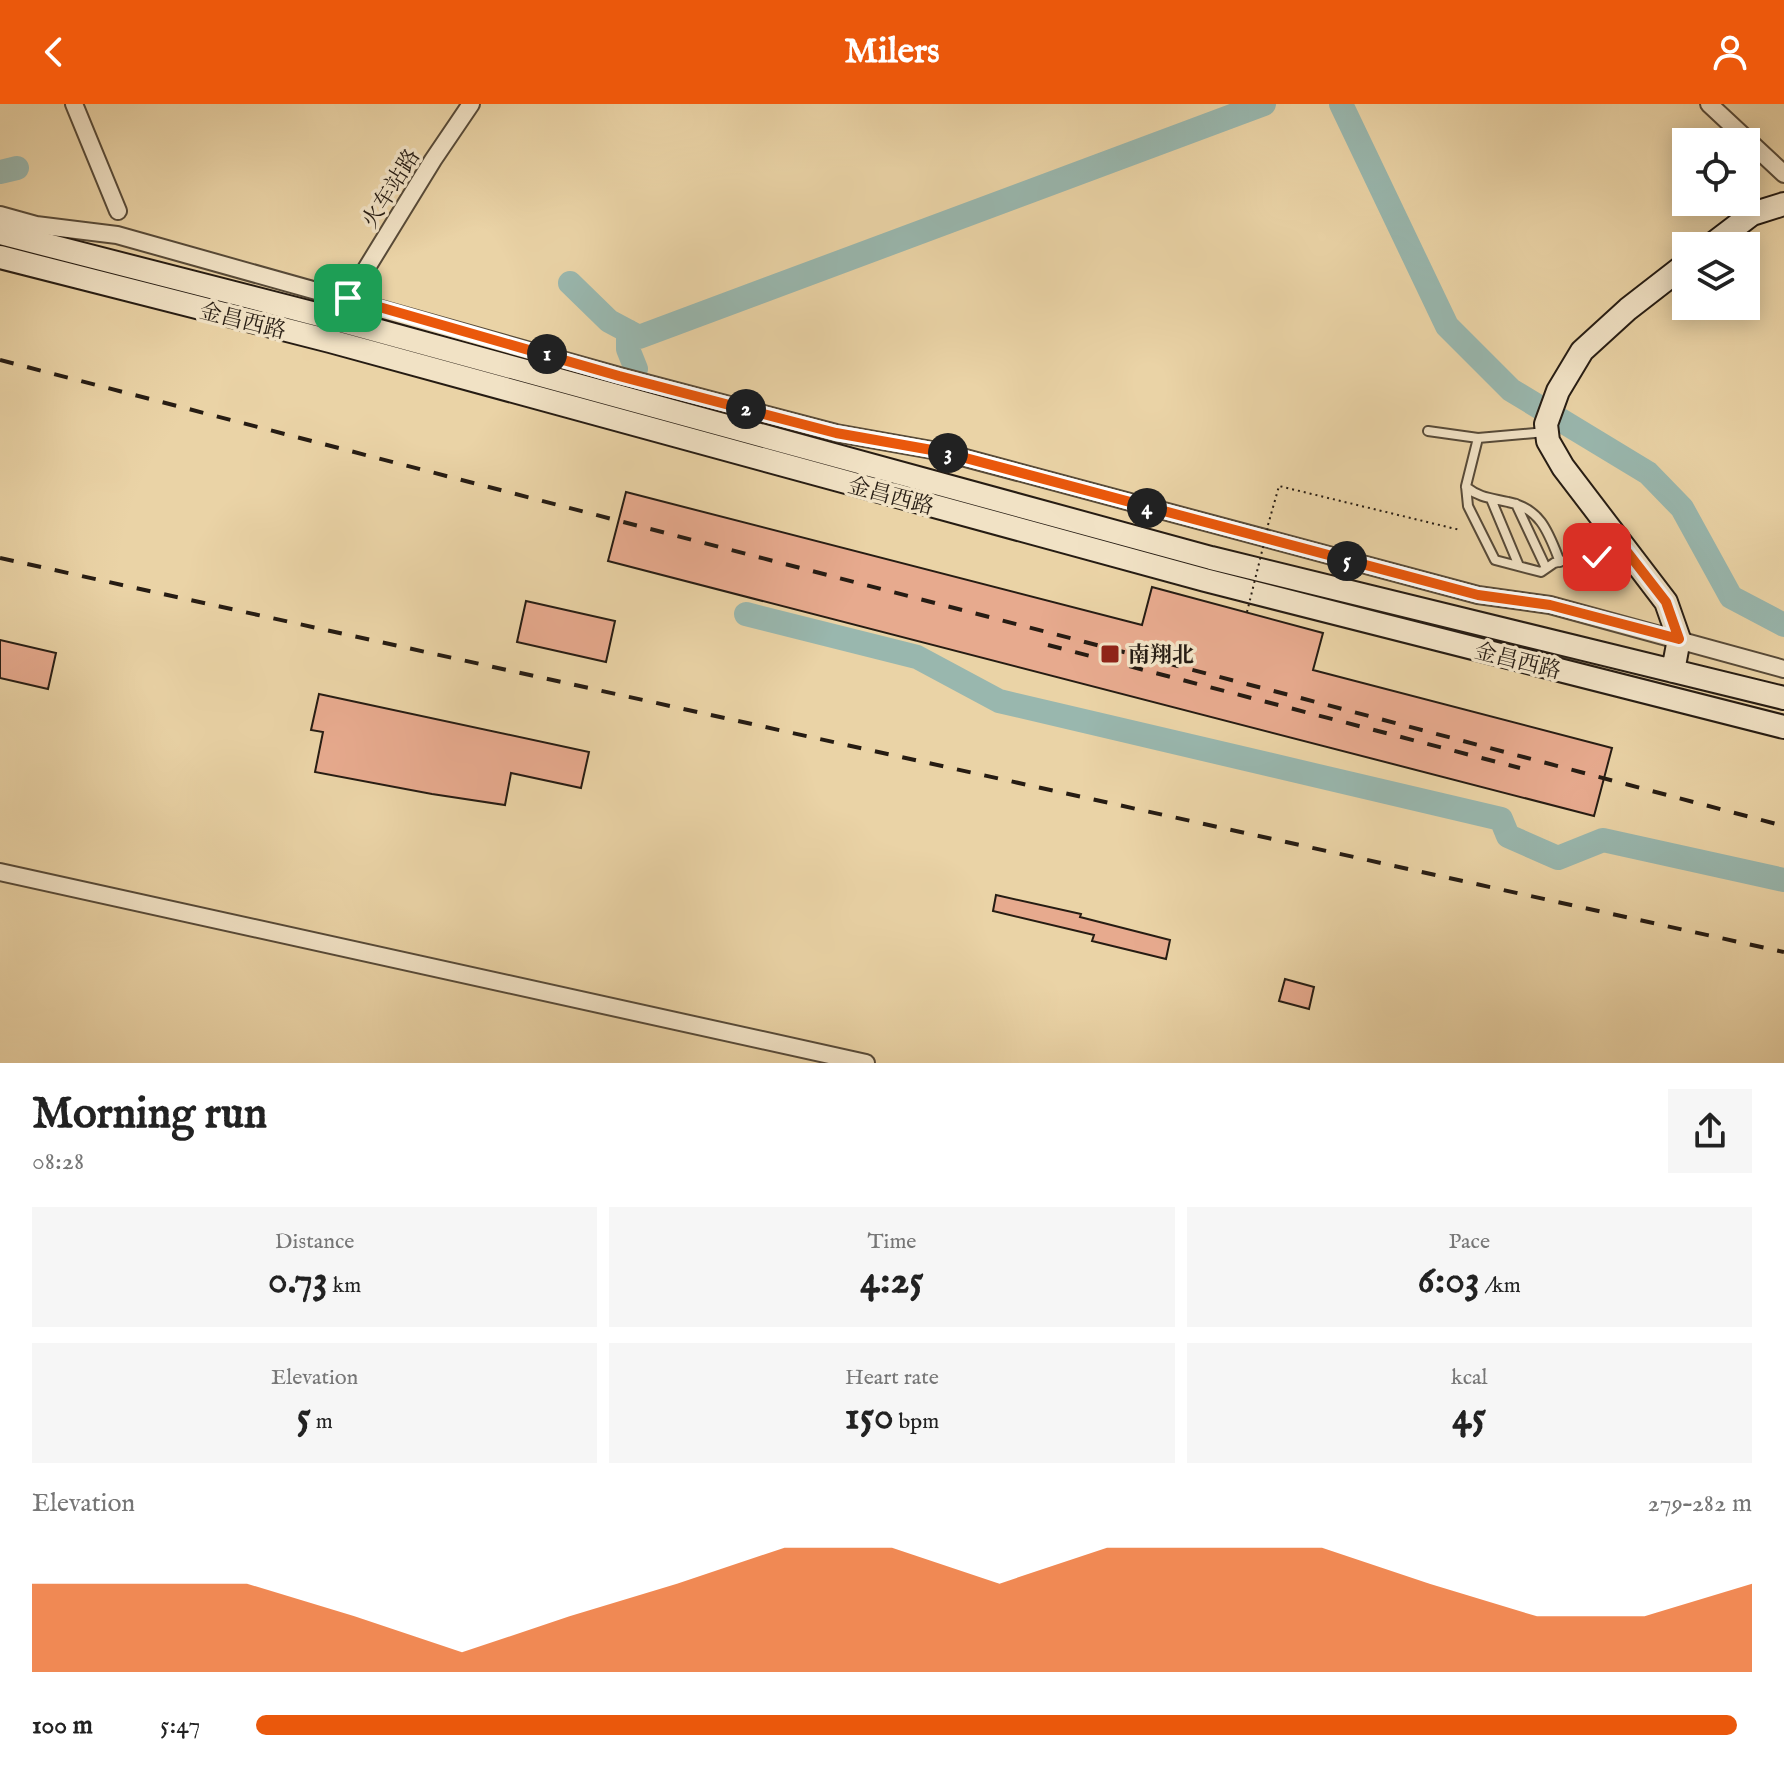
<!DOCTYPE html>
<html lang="en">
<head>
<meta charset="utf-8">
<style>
  body { margin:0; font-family:"IM FELL English","Noto Serif SC",serif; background:#f6f6f6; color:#222; height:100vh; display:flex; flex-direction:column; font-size:30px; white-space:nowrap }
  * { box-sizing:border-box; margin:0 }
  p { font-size:26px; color:#767676 }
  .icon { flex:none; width:44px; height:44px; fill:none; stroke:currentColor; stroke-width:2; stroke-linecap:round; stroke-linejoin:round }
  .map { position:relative; height:959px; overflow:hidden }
  .side { display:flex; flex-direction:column; background:#fff; flex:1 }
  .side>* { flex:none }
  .controls { position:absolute; left:1672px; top:24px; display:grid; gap:16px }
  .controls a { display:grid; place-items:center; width:88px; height:88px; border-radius:0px; background:#fff; box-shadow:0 4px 20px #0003; font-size:40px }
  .pin { position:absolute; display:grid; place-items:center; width:68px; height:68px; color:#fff; margin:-34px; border-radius:16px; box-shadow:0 4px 12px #0006 }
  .km { position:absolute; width:40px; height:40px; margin:-20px; border-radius:50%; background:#222; color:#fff; font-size:22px; line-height:40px; text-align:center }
  .round { display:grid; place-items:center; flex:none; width:84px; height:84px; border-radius:0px; background:#f6f6f6 }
  .headline { display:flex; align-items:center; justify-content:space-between; height:136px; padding:0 32px }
  h1 { font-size:44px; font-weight:800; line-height:60px }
  .metrics { display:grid; grid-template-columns:repeat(3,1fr); gap:12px; height:136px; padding:8px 32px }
  .metrics div { display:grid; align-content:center; border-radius:0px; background:#f6f6f6; text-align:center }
  .metrics b { font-size:40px; font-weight:800 }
  .metrics small { font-size:22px; font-weight:400 }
  .metrics p { font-size:22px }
  .chart { height:224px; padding:16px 32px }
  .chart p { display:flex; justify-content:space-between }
  .chart svg { width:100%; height:144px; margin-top:8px; fill:#ea580c; opacity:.7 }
  ul { padding:0 32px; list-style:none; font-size:26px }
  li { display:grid; grid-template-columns:128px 96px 1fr; align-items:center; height:60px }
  li i { height:20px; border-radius:10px; background:#ea580c }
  header { display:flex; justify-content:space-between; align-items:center; height:104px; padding:0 32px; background:#ea580c; color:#fff; font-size:36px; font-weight:800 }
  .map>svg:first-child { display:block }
</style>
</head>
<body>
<header><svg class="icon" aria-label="back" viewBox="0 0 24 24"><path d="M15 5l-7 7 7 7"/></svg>Milers<svg class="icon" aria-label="person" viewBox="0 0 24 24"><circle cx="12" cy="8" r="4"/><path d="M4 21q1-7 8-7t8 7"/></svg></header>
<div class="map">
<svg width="1784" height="959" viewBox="0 0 1784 959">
  <rect width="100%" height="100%" fill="#ead3a6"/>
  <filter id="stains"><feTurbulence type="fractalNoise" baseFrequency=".0025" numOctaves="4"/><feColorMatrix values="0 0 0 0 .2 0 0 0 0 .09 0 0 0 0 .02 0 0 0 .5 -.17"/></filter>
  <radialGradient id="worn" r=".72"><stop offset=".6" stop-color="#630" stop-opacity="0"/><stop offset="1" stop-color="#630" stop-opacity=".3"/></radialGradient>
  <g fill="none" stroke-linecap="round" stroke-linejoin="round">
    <path stroke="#99b7ae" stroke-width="24" d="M 1341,0 L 1447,222 L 1511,286 L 1648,369 L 1682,404 L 1731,493 L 1784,521
      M 0,68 L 17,64
      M 570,179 L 609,217 L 639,233 L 1264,0
      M 628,227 L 628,245 L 636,265
      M 746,510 L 917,553 L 999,597 L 1501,715 L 1508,732 L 1558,754 L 1603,736 L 1784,776"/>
  </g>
  <path fill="#e7aa8e" stroke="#261c13" stroke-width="2" d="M 626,388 L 1142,521 L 1152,483 L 1323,529 L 1313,566 L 1612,644 L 1594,712 L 608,457 Z
    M 526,497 L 615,517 L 606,558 L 517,538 Z
    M 0,536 L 56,549 L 48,585 L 0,574 Z
    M 319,590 L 589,648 L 581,684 L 511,669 L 505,701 L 432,690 L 315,668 L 323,628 L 311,626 Z
    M 996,791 L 1081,810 L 1080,813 L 1170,836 L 1166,855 L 1092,837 L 1094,831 L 993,807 Z
    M 1285,875 L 1314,883 L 1309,905 L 1279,897 Z"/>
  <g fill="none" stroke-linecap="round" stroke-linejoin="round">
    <defs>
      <path id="lane" d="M 1428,327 L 1478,334 L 1546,328
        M 1478,334 L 1466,382 L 1468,402 L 1495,456 L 1541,468 L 1554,459 L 1578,453 L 1597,453 L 1620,440
        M 1466,383 C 1480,394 1491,394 1508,398 C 1541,404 1549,430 1560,458
        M 1491,395 L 1519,462
        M 1516,400 L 1546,464"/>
      <path id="street" d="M 74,0 L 118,107
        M 1709,0 L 1784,70
        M 0,111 L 36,121 L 117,131 L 619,272 L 836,329 L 943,348 L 1478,491 L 1550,501 L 1784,565
        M 344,201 L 433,56 L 471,0
        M 0,768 L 866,959"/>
      <path id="secondary" d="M 0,129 L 335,215 L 1211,454 L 1784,594
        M 1710,142 L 1752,110 L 1784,100
        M 0,153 L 330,237 L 1205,476 L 1784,623
        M 1673,567 L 1679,535 L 1666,498 L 1563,363 L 1548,337 L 1546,320 L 1558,287 L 1582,247 L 1628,205 L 1686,160"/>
    </defs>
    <use href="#lane" stroke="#574a38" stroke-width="12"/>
    <use href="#street" stroke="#574a38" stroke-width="20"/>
    <use href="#secondary" stroke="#261c13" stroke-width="26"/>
    <path stroke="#261c13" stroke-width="2" stroke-dasharray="2 4" stroke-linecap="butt" d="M 1268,421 L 1279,382 L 1460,426"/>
    <use href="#lane" stroke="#f1e2c5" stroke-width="8"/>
    <use href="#street" stroke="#f1e2c5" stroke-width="16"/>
    <use href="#secondary" stroke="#f1e2c5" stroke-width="22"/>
    <path stroke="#261c13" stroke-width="4" stroke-dasharray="14 14" stroke-linecap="butt" d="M 0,256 L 1316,598 L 1784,722
      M 0,454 L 1784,848
      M 1048,541 L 1520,664"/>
    <path stroke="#261c13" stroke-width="2" stroke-dasharray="2 4" stroke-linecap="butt" d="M 1247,508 L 1268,423"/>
  </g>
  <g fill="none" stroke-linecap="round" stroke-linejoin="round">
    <defs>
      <path id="route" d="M 348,194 L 619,272 L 836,329 L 943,348 L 1478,491 L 1550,501 L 1679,535 L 1666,498 L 1621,440 L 1597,453"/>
    </defs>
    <use href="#route" stroke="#fff" stroke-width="16"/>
    <use href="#route" stroke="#ea580c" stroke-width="10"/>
  </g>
  <rect fill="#8f2418" stroke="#f1e2c5" stroke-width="3" x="1100" y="540" width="20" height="20" rx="4"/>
  <g text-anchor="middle" stroke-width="7" stroke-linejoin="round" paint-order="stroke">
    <g font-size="22" fill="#261c13" stroke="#f1e2c5">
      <text transform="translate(390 84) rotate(-58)" y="8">火车站路</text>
      <text transform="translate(243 216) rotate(14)" y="8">金昌西路</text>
      <text transform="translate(891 391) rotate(15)" y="8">金昌西路</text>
      <text transform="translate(1518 556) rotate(14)" y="8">金昌西路</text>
    </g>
    <g font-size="22" font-weight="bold" fill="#261c13" stroke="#f1e2c5" text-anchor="start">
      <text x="1128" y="558">南翔北</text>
    </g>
  </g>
  <rect width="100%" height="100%" filter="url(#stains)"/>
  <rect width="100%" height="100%" fill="url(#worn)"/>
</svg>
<div class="controls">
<a><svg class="icon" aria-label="locate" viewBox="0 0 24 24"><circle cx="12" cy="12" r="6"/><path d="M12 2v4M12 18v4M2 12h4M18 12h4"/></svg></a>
<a><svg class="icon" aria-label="layers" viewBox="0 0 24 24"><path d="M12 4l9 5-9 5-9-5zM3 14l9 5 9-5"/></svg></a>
</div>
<div class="pin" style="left:348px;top:194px;background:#1e9e55"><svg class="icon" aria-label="arrive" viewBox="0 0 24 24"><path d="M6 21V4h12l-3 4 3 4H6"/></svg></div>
<div class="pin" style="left:1597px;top:453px;background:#d93025"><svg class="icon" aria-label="check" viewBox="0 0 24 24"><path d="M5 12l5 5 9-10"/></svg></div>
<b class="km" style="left:547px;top:250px">1</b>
<b class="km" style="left:746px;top:305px">2</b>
<b class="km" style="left:948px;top:349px">3</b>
<b class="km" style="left:1147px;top:404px">4</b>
<b class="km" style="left:1347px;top:457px">5</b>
</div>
<section class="side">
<div class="headline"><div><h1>Morning run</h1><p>08:28</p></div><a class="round"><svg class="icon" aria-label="share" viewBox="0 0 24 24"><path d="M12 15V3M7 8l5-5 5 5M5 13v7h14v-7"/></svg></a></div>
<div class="metrics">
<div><p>Distance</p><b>0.73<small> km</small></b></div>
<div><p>Time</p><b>4:25</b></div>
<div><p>Pace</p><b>6:03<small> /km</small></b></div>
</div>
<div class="metrics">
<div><p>Elevation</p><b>5<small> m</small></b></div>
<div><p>Heart rate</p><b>150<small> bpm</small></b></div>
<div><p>kcal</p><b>45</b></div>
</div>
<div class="chart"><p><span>Elevation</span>279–282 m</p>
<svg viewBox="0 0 160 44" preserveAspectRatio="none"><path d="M0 44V17L10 17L20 17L30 27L40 38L50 27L60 17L70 6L80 6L90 17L100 6L110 6L120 6L130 17L140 27L150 27L160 17V44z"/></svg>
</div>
<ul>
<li><b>100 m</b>5:47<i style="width:99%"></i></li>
</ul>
</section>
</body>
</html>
